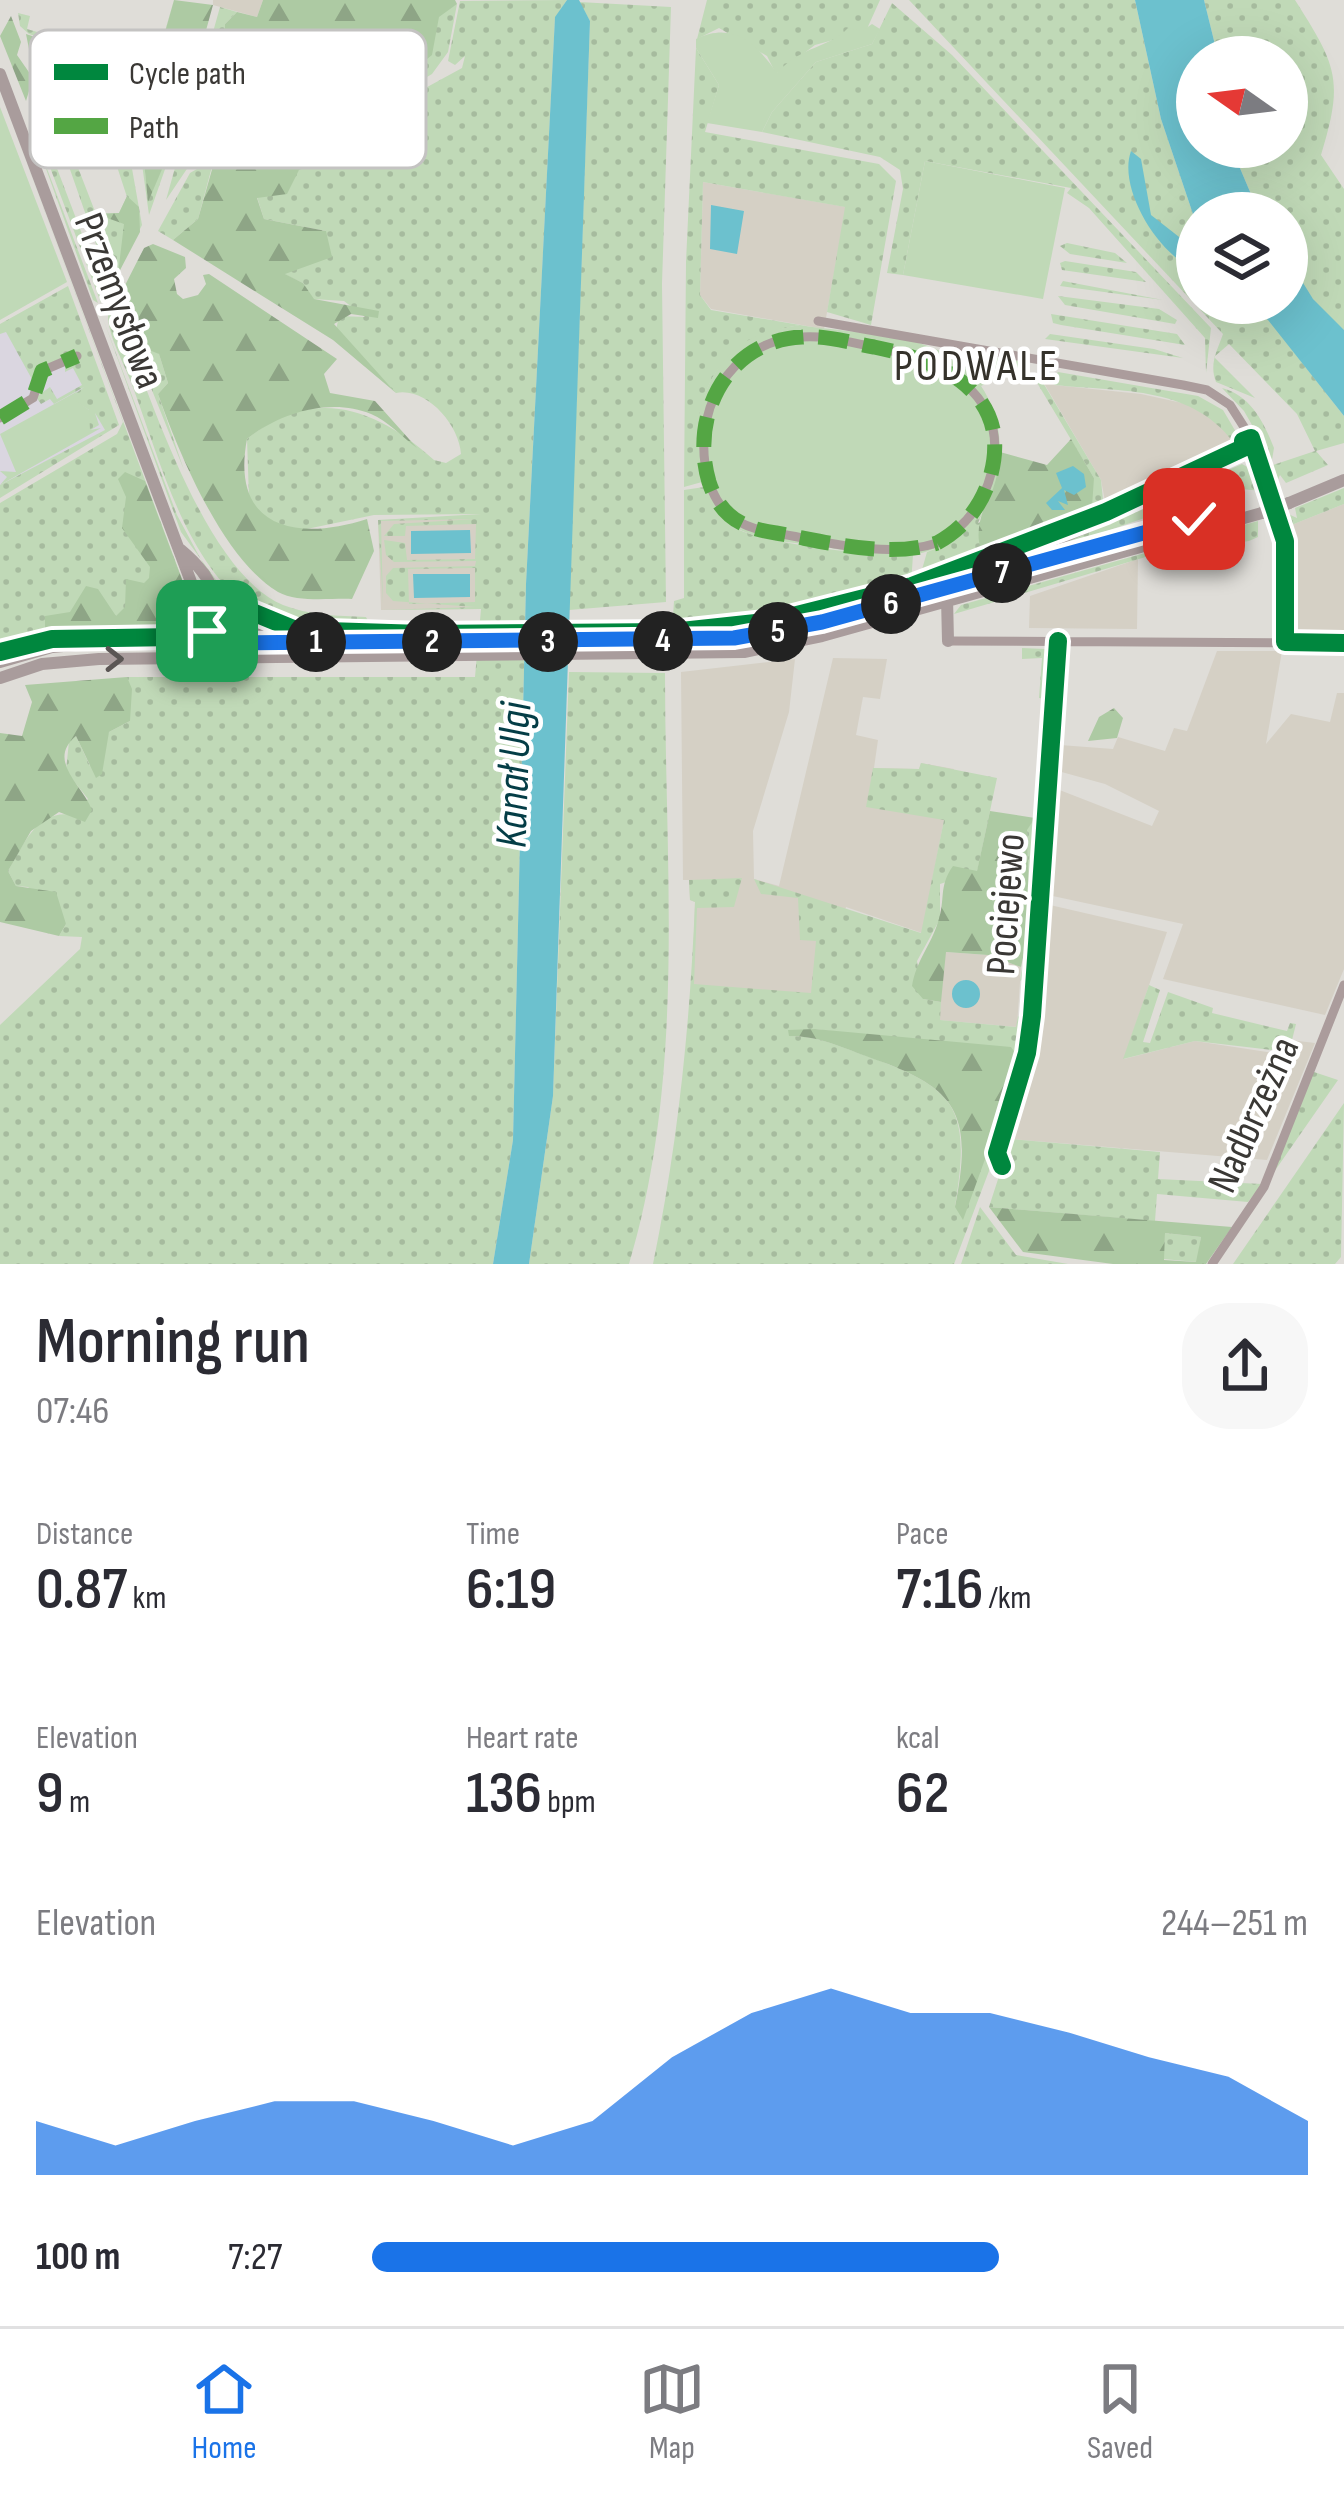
<!DOCTYPE html>
<html lang="en">
<head>
<meta charset="utf-8">
<style>
  body { margin:0; font-family:"Sofia Sans Condensed",sans-serif; background:#f7f7f7; color:#2b2b33; height:100vh; display:flex; flex-direction:column; font-size:45px; white-space:nowrap }
  * { box-sizing:border-box; margin:0 }
  p { font-size:39px; color:#7c7c81 }
  .icon { flex:none; width:66px; height:66px; fill:none; stroke:currentColor; stroke-width:2; stroke-linecap:round; stroke-linejoin:round }
  .map { position:relative; height:1264px; overflow:hidden }
  .side { display:flex; flex-direction:column; background:#fff; flex:1 }
  .side>* { flex:none }
  .needle { width:78px; rotate:284deg }
  .buttons { position:absolute; left:1176px; top:36px; display:grid; gap:24px }
  .buttons a { display:grid; place-items:center; width:132px; height:132px; border-radius:50%; background:#fff; box-shadow:0 12px 48px #0002; font-size:60px }
  .pin { position:absolute; display:grid; place-items:center; width:102px; height:102px; color:#fff; margin:-51px; border-radius:24px; box-shadow:0 6px 18px #0006 }
  .km { position:absolute; width:60px; height:60px; margin:-30px; border-radius:50%; background:#222; color:#fff; font-size:33px; line-height:60px; text-align:center }
  .round { display:grid; place-items:center; flex:none; width:126px; height:126px; border-radius:48px; background:#f7f7f7 }
  .head { display:flex; align-items:center; justify-content:space-between; height:204px; padding:0 36px }
  h1 { font-size:66px; font-weight:600; line-height:90px }
  .stats { display:grid; grid-template-columns:repeat(3,1fr); gap:18px; height:204px; padding:12px 36px }
  .stats div { display:grid; align-content:center }
  .stats b { font-size:60px; font-weight:600 }
  .stats small { font-size:33px; font-weight:400 }
  .stats p { font-size:33px }
  .chart { height:336px; padding:24px 36px }
  .chart p { display:flex; justify-content:space-between }
  .chart svg { width:100%; height:216px; margin-top:12px; fill:#1a73e8; opacity:.7 }
  ul { padding:0 36px; list-style:none; font-size:39px }
  li { display:grid; grid-template-columns:192px 144px 1fr; align-items:center; height:90px }
  li i { height:30px; border-radius:15px; background:#1a73e8 }
  .menu { display:flex; justify-content:space-around; align-items:center; height:168px; border-top:3px solid #e1e1e2; background:#fff; font-size:33px; color:#7c7c81 }
  .menu a { display:grid; justify-items:center; gap:6px }
  .menu .selected { color:#1a73e8 }
  .map>svg:first-child { display:block }
</style>
</head>
<body>
<div class="map">
<svg width="1344" height="1264" viewBox="0 0 1344 1264">
  <defs>
    <pattern id="grass-dots" width="8" height="8" patternUnits="userSpaceOnUse" patternTransform="scale(3)"><rect width="8" height="8" fill="#c0d9b7"/><path d="M2 2h.1M6 6h.1" fill="none" stroke="#a6bb9e" stroke-width="1.8" stroke-linecap="round"/></pattern>
    <pattern id="forest-firs" width="22" height="20" patternUnits="userSpaceOnUse" patternTransform="scale(3)"><rect width="22" height="20" fill="#adcaa3"/><path d="M5 1l3.5 6h-7zM16 11l3.5 6h-7z" fill="#8ea586"/></pattern>
  </defs>
  <rect width="100%" height="100%" fill="#dfddd8"/>
  <path fill="#d5d0c5" d="M 213,0 L 263,0 L 257,17 L 213,5 Z
    M 703,182 L 846,207 L 824,329 L 711,309 L 700,295 Z
    M 1054,375 L 1054,385 L 1141,394 L 1196,406 L 1220,421 L 1237,447 L 1117,504 L 1105,501 L 1101,480 L 1042,380 Z
    M 1344,504 L 1344,633 L 1291,633 L 1289,526 Z
    M 483,518 L 481,609 L 381,610 L 378,520 Z
    M 1138,559 L 1137,629 L 1029,628 L 1030,596 Z
    M 1217,651 L 1282,651 L 1266,744 L 1291,714 L 1330,722 L 1337,693 L 1344,693 L 1344,969 L 1325,1015 L 1163,979 L 1183,924 L 1048,895 L 1057,789 L 1152,826 L 1159,811 L 1105,784 L 1058,771 L 1060,745 L 1113,749 L 1118,737 L 1165,751 L 1174,728 L 1187,731 Z
    M 833,658 L 887,659 L 880,699 L 863,697 L 856,735 L 878,740 L 874,768 L 919,769 L 921,763 L 954,769 L 922,933 L 846,907 L 818,1000 L 692,990 L 695,902 L 690,900 L 689,880 L 683,880 L 681,672 L 795,659 L 789,712 L 753,831 L 754,879 L 779,886 Z
    M 1050,905 L 1167,932 L 1124,1059 L 1195,1041 L 1286,1055 L 1290,1040 L 1315,1043 L 1267,1160 L 1011,1139 L 1037,1053 Z
    M 945,952 L 988,955 L 1021,967 L 1017,1027 L 939,1020 Z"/>
  <path fill="#dad6e0" d="M 56,302 L 105,430 L 0,490 L 0,331 Z"/>
  <path fill="url(#grass-dots)" fill-rule="evenodd" d="M 174,0 L 140,122 L 148,200 L 178,132 L 149,215 L 137,128 Z
    M 567,0 L 555,18 L 526,584 L 513,1140 L 493,1264 L 0,1264 L 0,1025 L 80,949 L 82,937 L 59,936 L 66,924 L 28,887 L 16,886 L 8,871 C 24,844 37,809 73,815 L 88,799 L 66,771 L 69,741 L 76,736 L 90,766 L 109,732 L 130,721 L 127,677 L 475,677 L 481,609 L 381,610 L 475,607 L 393,601 L 386,593 L 386,576 L 393,568 L 475,566 L 476,561 L 394,562 L 386,555 L 384,540 L 405,543 L 407,560 L 475,559 L 476,524 L 406,526 L 405,536 L 384,536 L 394,524 L 476,519 L 381,521 L 383,604 L 378,520 L 481,514 L 374,515 L 297,531 L 263,519 L 249,498 L 247,439 C 313,385 376,408 434,460 L 446,463 L 461,454 C 459,424 426,387 396,393 L 336,330 L 339,316 L 365,317 L 344,301 L 313,299 L 303,283 L 284,274 L 326,231 L 264,219 L 257,197 L 299,170 L 334,160 L 332,139 L 462,68 L 465,56 L 455,65 L 448,61 L 460,1 ZM 475,568 L 475,602 L 409,604 L 408,569 Z
    M 707,0 L 880,0 L 866,31 L 815,45 L 776,74 L 767,56 L 719,28 L 697,39 Z
    M 909,0 L 1135,0 L 1161,119 L 1197,226 L 1197,303 L 1245,303 L 1268,319 L 1344,416 L 1344,443 L 1316,451 L 1328,465 L 1286,483 L 1280,475 L 1274,488 L 1270,466 L 1315,451 L 1297,414 L 1229,344 L 1214,357 L 1255,398 L 1216,382 C 1209,364 1217,351 1223,334 Z
    M 1204,0 L 1295,0 C 1337,66 1344,80 1321,155 L 1344,189 L 1344,330 C 1302,295 1287,267 1287,213 L 1259,213 L 1231,147 L 1287,147 L 1287,57 L 1218,57 Z
    M 579,2 L 671,7 L 662,284 L 666,602 L 569,610 L 590,21 Z
    M 892,3 L 952,55 L 1211,328 L 1206,373 L 1205,338 L 1089,208 L 1067,193 L 1071,188 L 925,161 L 903,275 L 887,273 L 903,189 L 900,170 L 880,157 L 762,132 L 772,112 L 816,62 L 872,44 Z
    M 457,4 L 448,52 L 432,74 L 331,134 L 326,80 Z
    M 220,7 L 237,12 L 225,24 C 225,51 208,109 196,135 L 203,145 L 166,200 Z
    M 18,13 L 30,16 L 27,29 L 109,53 L 107,59 L 29,34 L 20,26 Z
    M 696,48 L 719,85 L 705,132 L 879,164 L 896,181 L 871,325 L 827,312 L 845,207 L 703,182 L 700,295 L 711,310 L 800,325 C 710,341 689,398 702,482 L 684,487 L 686,262 Z
    M 7,110 L 192,606 L 193,623 L 179,635 L 46,638 L 0,650 L 0,503 L 117,434 L 123,422 Z
    M 51,115 L 67,123 L 63,129 L 96,214 L 119,213 L 127,197 L 106,133 L 101,136 L 100,130 L 103,125 L 125,129 L 142,225 L 115,279 L 96,244 Z
    M 39,121 L 85,242 L 110,281 L 101,303 L 33,122 Z
    M 30,124 L 98,303 L 93,300 Z
    M 214,159 L 198,219 L 173,240 L 158,231 L 190,173 Z
    M 1067,243 L 1115,253 L 1127,263 L 1070,254 L 1060,246 Z
    M 1065,261 L 1136,272 L 1146,282 L 1062,270 L 1060,263 Z
    M 1063,281 L 1163,300 L 1060,286 Z
    M 68,286 L 119,425 L 0,498 L 0,485 L 105,430 L 95,413 L 99,425 L 89,431 L 89,410 L 70,398 L 84,387 L 54,404 L 50,399 L 41,404 L 36,397 L 50,387 L 57,399 L 82,385 L 73,368 L 65,372 L 65,364 L 47,365 L 34,383 L 6,332 L 0,334 L 0,324 Z
    M 1058,296 L 1159,309 L 1177,320 L 1175,324 L 1065,305 Z
    M 108,313 L 122,325 C 151,398 206,573 283,605 C 308,615 338,616 366,617 L 370,625 C 336,629 271,627 244,604 C 181,551 159,456 131,382 C 123,361 107,334 108,313 Z
    M 121,313 L 159,354 L 168,383 L 158,394 L 184,470 Z
    M 1051,314 L 1177,334 L 1185,345 L 1061,325 L 1053,323 Z
    M 102,316 L 177,515 L 205,567 L 238,610 L 181,532 Z
    M 1050,334 L 1154,349 L 1183,358 L 1045,339 Z
    M 968,353 L 1025,362 L 1026,365 L 981,386 L 964,367 Z
    M 1058,372 L 1198,396 L 1223,410 L 1243,444 L 1237,447 C 1194,385 1123,392 1054,385 L 1051,379 Z
    M 1033,376 L 1039,376 L 1101,480 L 1104,510 L 919,580 L 927,552 L 945,545 L 982,514 L 978,523 L 1094,478 Z
    M 1222,388 C 1250,395 1264,422 1274,448 L 1272,460 L 1244,411 Z
    M 1242,464 L 1253,470 L 1261,491 L 1232,488 L 1034,556 Z
    M 704,487 C 711,501 719,516 732,526 C 754,543 885,558 913,555 L 911,584 L 774,620 L 672,631 L 674,601 L 684,598 L 684,490 Z
    M 1344,488 L 1344,504 L 1289,526 L 1284,512 L 1297,518 L 1295,508 Z
    M 1258,521 L 1258,537 L 1249,541 L 1149,556 L 954,614 L 961,605 Z
    M 1022,648 L 1045,649 L 1054,658 L 1048,699 L 1039,698 L 1042,658 L 1022,659 Z
    M 569,672 L 665,673 C 665,869 686,1074 629,1264 L 529,1264 L 553,1096 Z
    M 921,763 L 997,778 L 977,872 L 940,884 L 940,919 L 917,961 L 923,999 L 941,1002 L 940,1020 L 1016,1027 L 1018,1016 L 1027,1025 L 995,1155 L 954,1264 L 653,1264 C 678,1143 690,1025 695,902 L 690,900 L 689,880 L 742,878 L 734,907 L 697,908 L 694,984 L 811,993 L 816,941 L 800,940 L 798,898 L 761,894 L 754,879 L 921,933 L 944,820 L 866,807 L 873,768 L 919,769 ZM 815,1029 L 1016,1054 L 955,1207 C 970,1113 961,1090 872,1058 C 843,1048 820,1036 790,1036 Z
    M 1037,794 L 1043,795 L 1028,889 L 1037,897 L 1031,972 L 1020,981 L 1030,925 L 1027,829 L 1035,818 Z
    M 1149,985 L 1160,990 L 1143,1042 L 1150,1043 L 1168,992 L 1213,1008 L 1212,1013 L 1287,1031 L 1290,1023 L 1296,1024 L 1289,1052 L 1195,1041 L 1123,1059 Z
    M 1311,1071 L 1338,1080 L 1274,1172 Z
    M 1344,1103 L 1341,1257 L 1335,1264 L 1233,1264 Z
    M 1011,1139 L 1160,1152 L 1158,1179 L 1262,1184 L 1248,1202 L 1157,1194 L 1155,1221 L 989,1207 Z
    M 980,1207 L 1016,1255 L 1068,1264 L 961,1264 Z
    M 1165,1233 L 1201,1237 L 1197,1262 L 1163,1259 Z"/>
  <path fill="url(#forest-firs)" fill-rule="evenodd" d="M 174,0 L 213,5 L 178,132 L 148,202 L 140,121 Z
    M 263,0 L 455,0 L 457,4 L 439,17 L 432,55 L 394,86 L 346,72 L 326,79 L 331,131 L 203,145 L 196,135 C 208,110 225,51 225,24 L 237,12 L 257,17 Z
    M 11,16 L 21,42 L 17,55 L 33,78 L 26,101 L 0,36 Z
    M 26,34 L 107,61 L 102,78 L 29,49 Z
    M 332,141 L 334,160 L 299,170 L 287,194 L 257,198 L 264,219 L 326,231 L 332,257 L 285,274 L 303,283 L 314,299 L 379,311 L 378,318 L 351,314 L 334,324 L 396,393 L 333,340 L 173,240 L 198,219 L 215,159 Z
    M 127,196 L 139,207 L 140,232 L 118,274 L 124,224 L 96,214 L 119,213 Z
    M 153,244 L 185,257 L 186,268 L 174,279 L 177,294 L 183,299 L 198,295 L 206,284 L 203,275 L 209,274 L 337,359 L 324,374 L 330,393 L 375,401 L 417,448 C 402,437 388,421 371,414 C 331,397 279,413 247,439 C 230,528 296,542 367,519 L 374,551 L 352,599 C 330,598 298,603 278,592 C 223,560 178,451 158,394 L 168,383 L 159,354 L 149,350 L 116,303 L 144,248 Z
    M 1071,439 L 1094,478 L 1092,507 L 981,549 C 970,520 999,484 1000,452 L 1047,465 Z
    M 125,472 L 145,481 L 192,606 L 193,623 L 188,631 L 45,634 L 45,616 L 70,612 L 86,586 L 98,589 L 116,616 L 125,607 L 126,579 L 144,583 L 149,578 L 150,567 L 122,528 L 126,497 L 118,479 Z
    M 127,677 L 132,689 L 130,721 L 109,732 L 102,774 L 96,778 L 76,736 C 46,761 83,785 92,810 L 85,822 L 59,812 L 31,831 L 8,871 L 16,886 L 56,892 L 66,924 L 59,936 L 0,922 L 0,733 L 22,736 L 32,702 L 25,685 Z
    M 1114,708 L 1123,718 L 1117,738 L 1088,741 L 1099,717 Z
    M 990,811 L 1035,818 L 1027,830 L 1030,925 L 1021,967 L 988,955 L 946,952 L 941,1002 L 923,999 L 912,986 C 916,961 931,945 938,922 C 946,899 938,887 953,866 L 977,871 Z
    M 815,1029 L 1011,1047 L 1016,1054 L 1001,1115 L 963,1220 L 955,1207 C 973,1115 959,1088 871,1058 C 843,1048 820,1036 789,1036 L 788,1030 Z
    M 989,1207 L 1232,1227 L 1206,1264 L 1113,1264 L 1023,1252 ZM 1165,1233 L 1201,1237 L 1196,1262 L 1164,1260 Z"/>
  <path fill="#c0d9b7" d="M 872,24 L 880,29 L 872,44 L 816,62 L 772,112 L 762,132 L 707,123 L 719,85 L 696,48 L 696,39 C 733,21 756,43 777,73 C 802,45 828,49 848,28 L 862,31 Z
    M 0,107 L 67,282 L 0,320 Z
    M 925,161 L 1065,188 L 1043,299 L 903,275 Z
    M 800,325 C 846,333 912,332 951,357 C 1023,402 1014,520 934,549 C 898,563 862,554 826,547 C 797,542 753,542 729,523 C 680,484 689,390 733,351 C 752,334 776,329 800,325 Z
    M 78,391 L 72,398 L 89,410 L 90,430 L 101,428 L 0,485 L 7,477 L 0,471 L 16,472 L 0,434 Z"/>
  <path fill="#6cc1ce" d="M 567,0 L 579,0 L 590,21 L 553,1096 L 529,1264 L 493,1264 L 513,1140 L 526,584 L 555,17 Z
    M 1135,0 L 1204,0 L 1218,57 L 1197,57 L 1197,147 L 1231,147 L 1259,213 L 1197,213 L 1197,226 L 1161,119 Z
    M 1131,151 L 1141,159 L 1151,215 L 1197,251 L 1197,270 C 1161,258 1117,190 1131,151 Z
    M 711,205 L 744,211 L 737,254 L 710,249 Z
    M 1287,257 L 1313,299 L 1344,330 L 1344,416 L 1268,320 L 1245,303 L 1287,303 Z
    M 1073,466 L 1084,474 L 1086,487 L 1074,495 L 1064,490 L 1068,505 L 1058,501 L 1065,510 L 1052,510 L 1046,503 L 1062,488 L 1056,473 Z
    M 470,530 L 471,553 L 411,554 L 411,531 Z
    M 470,574 L 470,597 L 414,598 L 413,574 Z
    M952 994a14 14 0 1 1 28 0a14 14 0 1 1-28 0Z"/>
  <g fill="none" stroke-linecap="round" stroke-linejoin="round">
    <path stroke="#ab9c9c" stroke-width="9" d="M 818,321 L 1183,385 L 1207,390 L 1230,405 L 1251,438 L 1285,541 L 1285,642
      M 0,418 L 33,398 L 42,371 L 77,356
      M 1115,514 L 1256,450
      M 937,543 C 964,528 983,505 991,474 C 1012,392 940,360 874,347 C 851,343 826,335 802,337 C 728,340 689,415 709,482 C 720,516 741,528 776,533 C 828,542 886,559 937,543
      M 948,641 L 1344,643
      M 1002,1166 L 997,1153 L 1027,1053 L 1032,1016 L 1058,641
      M 1212,1264 L 1264,1187 L 1344,985"/>
    <path stroke="#a99c9c" stroke-width="12" d="M 0,74 L 214,643
      M 1289,503 L 1344,480
      M 181,550 C 217,580 223,606 215,648
      M 1005,570 L 1021,556 L 1115,514
      M 217,592 L 266,642
      M 947,598 L 948,641
      M 0,662 L 52,647 L 97,643 L 740,638 L 822,622 L 1194,519 L 1217,522
      M 0,678 L 42,664 L 99,659 L 744,652 L 822,636 L 1262,513"/>
    <path stroke="#a99c9c" stroke-width="12" d="M 1262,513 L 1289,503"/>
    <path stroke="#54a644" stroke-width="15" stroke-dasharray="30 15" stroke-linecap="butt" d="M 0,418 L 33,398 L 42,371 L 77,356
      M 937,543 C 964,528 983,505 991,474 C 1012,392 940,360 874,347 C 851,343 826,335 802,337 C 728,340 689,415 709,482 C 720,516 741,528 776,533 C 828,542 886,559 937,543"/>
    <defs>
      <path id="cycleway" d="M 0,652 L 52,639 L 176,637 L 191,630 L 196,620 L 235,616 L 245,609 L 296,630 L 422,634 L 672,632 L 773,621 L 912,586 L 1106,512 L 1245,447 L 1243,441 L 1251,438 L 1285,541 L 1285,642 L 1344,643
        M 1002,1166 L 997,1153 L 1027,1053 L 1032,1016 L 1058,641"/>
    </defs>
    <use href="#cycleway" stroke="#fff" stroke-width="26"/>
    <use href="#cycleway" stroke="#00873e" stroke-width="18"/>
  </g>
  <defs><path id="oneway-chevron" d="M-2-3.5L2.5 0L-2 3.5" fill="none" stroke-width="1.6" stroke-linecap="round" stroke-linejoin="round" transform="scale(3)"/></defs>
  <use stroke="#5b5654" href="#oneway-chevron" transform="translate(114 659)"/>
  <g fill="none" stroke-linecap="round" stroke-linejoin="round">
    <defs>
      <path id="route" d="M 207,631 L 214,643 L 233,643 L 734,638 L 822,622 L 1194,519"/>
    </defs>
    <use href="#route" stroke="#fff" stroke-width="24"/>
    <use href="#route" stroke="#1a73e8" stroke-width="15"/>
  </g>
  <g text-anchor="middle" stroke-width="9" stroke-linejoin="round" paint-order="stroke">
    <g font-size="42" fill="#3a3835" stroke="#fff">
      <text transform="translate(121 300) rotate(69)" y="15">Przemysłowa</text>
      <text transform="translate(1004 904) rotate(-86)" y="15">Pociejewo</text>
      <text transform="translate(1252 1114) rotate(-66)" y="15">Nadbrzeżna</text>
    </g>
    <g font-size="45" letter-spacing="3" fill="#35322b" stroke="#fff">
      <text x="977" y="380">PODWALE</text>
    </g>
    <g font-size="45" font-style="italic" fill="#043d46" stroke="#fff">
      <text transform="translate(512 775) rotate(-88)" y="16">Kanał Ulgi</text>
    </g>
  </g>
  <rect x="30" y="30" width="396" height="138" rx="18" fill="#fff" stroke="#c4c3c2" stroke-width="3"/>
  <rect x="54" y="64" width="54" height="16" fill="#00873e"/>
  <rect x="54" y="118" width="54" height="16" fill="#54a644"/>
  <g font-size="33" fill="#3a3835">
    <text x="129" y="84">Cycle path</text>
    <text x="129" y="138">Path</text>
  </g>
</svg>
<div class="buttons">
<a><svg class="needle" viewBox="-14 -14 28 28"><path d="M0-13l5 13h-10z" fill="#e53935"/><path d="M0 13l5-13h-10z" fill="#7c7c81"/></svg></a>
<a><svg class="icon" aria-label="layers" viewBox="0 0 24 24"><path d="M12 4l9 5-9 5-9-5zM3 14l9 5 9-5"/></svg></a>
</div>
<div class="pin" style="left:207px;top:631px;background:#1e9e55"><svg class="icon" aria-label="arrive" viewBox="0 0 24 24"><path d="M6 21V4h12l-3 4 3 4H6"/></svg></div>
<div class="pin" style="left:1194px;top:519px;background:#d93025"><svg class="icon" aria-label="check" viewBox="0 0 24 24"><path d="M5 12l5 5 9-10"/></svg></div>
<b class="km" style="left:316px;top:642px">1</b>
<b class="km" style="left:432px;top:642px">2</b>
<b class="km" style="left:548px;top:642px">3</b>
<b class="km" style="left:663px;top:641px">4</b>
<b class="km" style="left:778px;top:632px">5</b>
<b class="km" style="left:891px;top:604px">6</b>
<b class="km" style="left:1002px;top:573px">7</b>
</div>
<section class="side">
<div class="head"><div><h1>Morning run</h1><p>07:46</p></div><a class="round"><svg class="icon" aria-label="share" viewBox="0 0 24 24"><path d="M12 15V3M7 8l5-5 5 5M5 13v7h14v-7"/></svg></a></div>
<div class="stats">
<div><p>Distance</p><b>0.87<small> km</small></b></div>
<div><p>Time</p><b>6:19</b></div>
<div><p>Pace</p><b>7:16<small> /km</small></b></div>
</div>
<div class="stats">
<div><p>Elevation</p><b>9<small> m</small></b></div>
<div><p>Heart rate</p><b>136<small> bpm</small></b></div>
<div><p>kcal</p><b>62</b></div>
</div>
<div class="chart"><p><span>Elevation</span>244–251 m</p>
<svg viewBox="0 0 160 44" preserveAspectRatio="none"><path d="M0 44V33L10 38L20 33L30 29L40 29L50 33L60 38L70 33L80 20L90 11L100 6L110 11L120 11L130 15L140 20L150 24L160 33V44z"/></svg>
</div>
<ul>
<li><b>100 m</b>7:27<i style="width:67%"></i></li>
</ul>
</section>
<nav class="menu">
<a class="selected"><svg class="icon" aria-label="home" viewBox="0 0 24 24"><path d="M3 11l9-7 9 7M6 9v11h12V9"/></svg>Home</a>
<a><svg class="icon" aria-label="map" viewBox="0 0 24 24"><path d="M3 6l6-2 6 2 6-2v14l-6 2-6-2-6 2zM9 4v14M15 6v14"/></svg>Map</a>
<a><svg class="icon" aria-label="saved" viewBox="0 0 24 24"><path d="M7 4h10v16l-5-4-5 4z"/></svg>Saved</a>
</nav>
</body>
</html>
